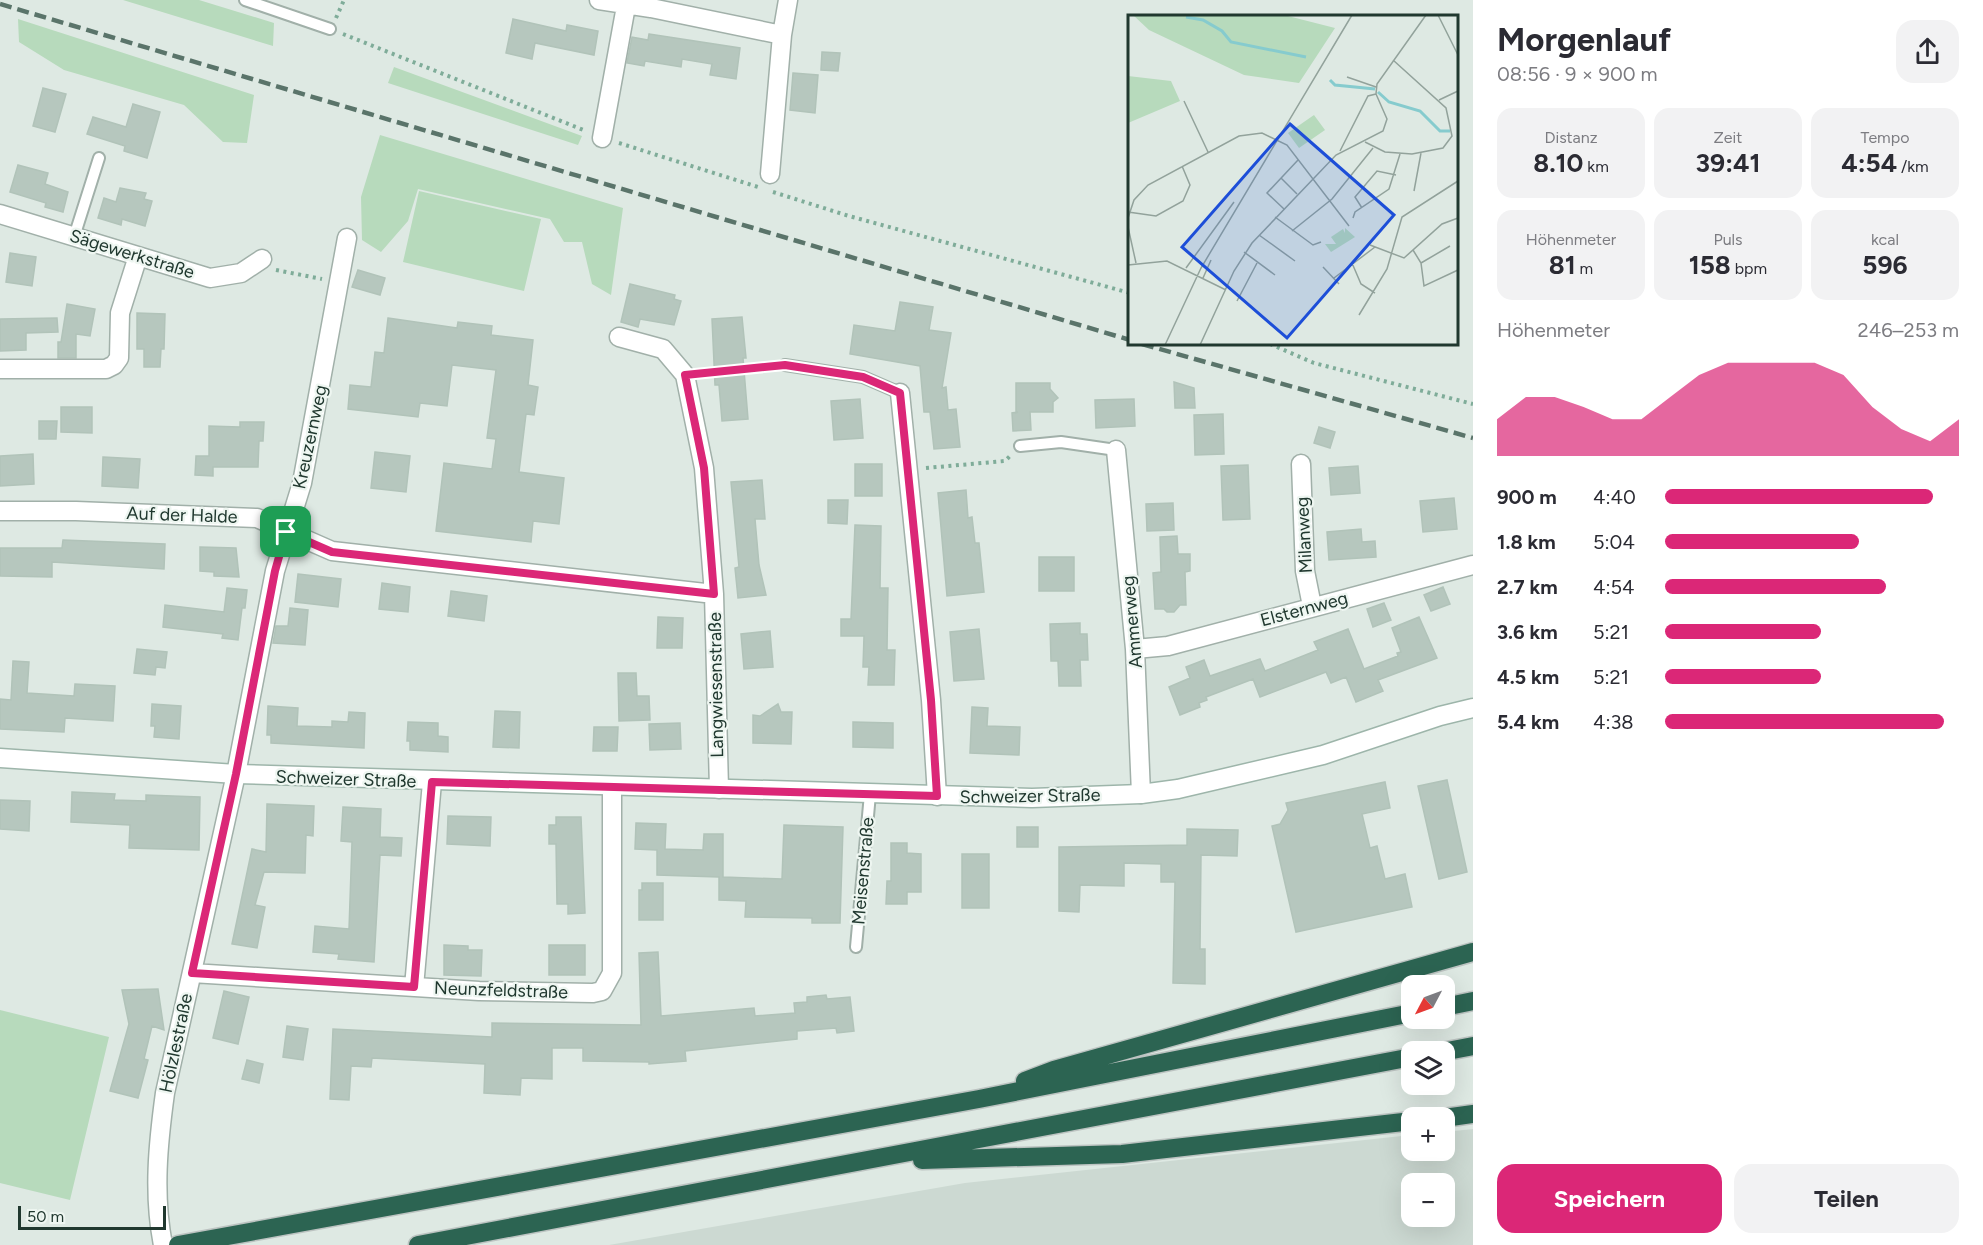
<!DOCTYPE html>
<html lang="de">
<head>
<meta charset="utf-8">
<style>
  body { margin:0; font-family:Figtree,sans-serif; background:#f2f2f3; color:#2b2b33; height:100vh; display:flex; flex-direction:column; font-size:22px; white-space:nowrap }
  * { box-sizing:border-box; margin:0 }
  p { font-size:20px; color:#7c7c81 }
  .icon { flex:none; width:33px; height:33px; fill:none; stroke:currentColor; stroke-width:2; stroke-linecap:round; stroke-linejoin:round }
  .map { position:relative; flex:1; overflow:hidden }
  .drawer { display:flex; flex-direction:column; background:#fff; width:510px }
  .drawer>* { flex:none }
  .needle { width:39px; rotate:229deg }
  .fabs { position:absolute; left:1401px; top:975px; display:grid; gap:12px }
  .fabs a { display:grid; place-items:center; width:54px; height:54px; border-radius:12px; background:#fff; box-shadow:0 6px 24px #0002; font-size:30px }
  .scale { position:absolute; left:18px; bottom:15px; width:148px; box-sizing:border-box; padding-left:6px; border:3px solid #20382f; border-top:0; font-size:16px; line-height:21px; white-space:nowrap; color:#20382f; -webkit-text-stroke:4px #eef6f1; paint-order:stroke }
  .pin { position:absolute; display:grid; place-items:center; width:51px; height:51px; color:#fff; margin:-26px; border-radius:12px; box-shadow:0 3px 9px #0006 }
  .round { display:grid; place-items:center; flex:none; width:63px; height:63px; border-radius:18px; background:#f2f2f3 }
  .overview { display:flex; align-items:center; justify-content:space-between; height:102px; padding:0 24px }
  h1 { font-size:33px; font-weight:700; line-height:45px }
  .stats { display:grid; grid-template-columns:repeat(3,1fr); gap:9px; height:102px; padding:6px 24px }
  .stats div { display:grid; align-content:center; border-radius:15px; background:#f2f2f3; text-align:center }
  .stats b { font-size:26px; font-weight:700 }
  .stats small { font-size:16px; font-weight:400 }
  .stats p { font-size:16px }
  .chart { height:168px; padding:12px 24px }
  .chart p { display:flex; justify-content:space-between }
  .chart svg { width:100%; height:108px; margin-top:6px; fill:#db2777; opacity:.7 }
  .action { display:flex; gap:12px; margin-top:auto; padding:12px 24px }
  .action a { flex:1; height:69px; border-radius:18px; background:#db2777; color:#fff; font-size:24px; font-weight:700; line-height:69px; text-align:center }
  .action a+a { background:#f2f2f3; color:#2b2b33 }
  ul { padding:0 24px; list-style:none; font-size:20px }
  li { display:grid; grid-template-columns:96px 72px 1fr; align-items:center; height:45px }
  li i { height:15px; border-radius:8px; background:#db2777 }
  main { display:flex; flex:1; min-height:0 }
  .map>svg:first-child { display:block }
</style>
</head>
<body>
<main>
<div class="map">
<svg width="1473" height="1245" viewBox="0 0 1473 1245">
  <rect width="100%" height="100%" fill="#dee9e3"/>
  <path fill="#ccd9d2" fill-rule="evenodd" d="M 1473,1129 L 1473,1245 L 609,1245 L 965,1183 L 1411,1135 L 1412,1150 L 1444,1150 L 1445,1132 ZM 1412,1184 L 1444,1184 L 1444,1216 L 1412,1216 Z"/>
  <path fill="#b7dabc" d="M 123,0 L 199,0 L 274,23 L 273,46 Z
    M 18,19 L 254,95 L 247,143 L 223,142 L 184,105 L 64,70 L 19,42 Z
    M 394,67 L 582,136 L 578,145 L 388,83 Z
    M 380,135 L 623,208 L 611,295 L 592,284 L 582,242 L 564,242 L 550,219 L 418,189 L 408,221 L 381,252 L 362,240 L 361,197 Z
    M 419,191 L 541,219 L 524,291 L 403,262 Z
    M 0,1010 L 109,1037 L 70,1200 L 0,1183 Z"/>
  <path fill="#b6c7be" stroke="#b1c3b9" stroke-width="1.5" d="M 513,19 L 566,31 L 567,25 L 598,31 L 594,55 L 535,43 L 532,59 L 506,53 Z
    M 649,34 L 740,48 L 736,79 L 710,75 L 712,64 L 682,59 L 681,67 L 645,61 L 644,66 L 627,63 L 632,37 L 648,40 Z
    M 822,52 L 840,53 L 838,71 L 821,70 Z
    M 793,73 L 818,75 L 815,113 L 790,110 Z
    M 43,88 L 66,94 L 55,132 L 33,126 Z
    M 133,104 L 160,112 L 147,158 L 124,151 L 125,146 L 87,134 L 93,117 L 126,127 Z
    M 18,165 L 48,173 L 45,184 L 68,192 L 63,212 L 45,207 L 46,203 L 10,192 Z
    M 120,188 L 146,193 L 144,199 L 152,201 L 145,226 L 122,219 L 121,225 L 98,218 L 104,198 L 116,202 Z
    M 10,253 L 36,257 L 32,286 L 6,282 Z
    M 358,270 L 385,278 L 380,295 L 352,287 Z
    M 630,284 L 675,295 L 674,299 L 681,301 L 674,325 L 640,319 L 638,327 L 621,322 Z
    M 900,302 L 933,307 L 929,330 L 951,333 L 942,388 L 946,387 L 948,410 L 956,409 L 960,447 L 934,449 L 930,412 L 924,412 L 920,366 L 850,354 L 854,325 L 895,331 Z
    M 67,304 L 95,309 L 90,336 L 76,334 L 76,358 L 58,358 L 58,342 L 61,342 Z
    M 137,313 L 165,314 L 164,349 L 161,349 L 160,367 L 144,367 L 144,349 L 137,349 Z
    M 742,317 L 746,358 L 743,358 L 748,419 L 722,421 L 719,385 L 715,385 L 712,319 Z
    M 57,318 L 58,332 L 26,333 L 26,350 L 0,351 L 0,319 Z
    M 388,318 L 457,328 L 458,322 L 492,326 L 491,335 L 533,340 L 528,385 L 538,387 L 534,415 L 526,414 L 519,472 L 564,478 L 559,524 L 533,521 L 531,542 L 436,531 L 444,463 L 492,469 L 496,439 L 487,438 L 496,370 L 452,365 L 447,406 L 420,403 L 418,417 L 348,409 L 350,385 L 371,387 L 375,352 L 384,353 Z
    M 1174,382 L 1194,388 L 1195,408 L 1175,408 Z
    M 1016,383 L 1050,383 L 1050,389 L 1058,398 L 1053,402 L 1053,412 L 1030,412 L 1031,430 L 1013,431 L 1012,413 L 1018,412 L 1016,413 Z
    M 860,399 L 863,438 L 834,440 L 831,401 Z
    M 1134,399 L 1135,426 L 1096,428 L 1095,400 Z
    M 61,407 L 92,407 L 92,433 L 61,432 Z
    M 1223,414 L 1224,454 L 1195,455 L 1194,415 Z
    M 39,421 L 57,421 L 56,439 L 39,439 Z
    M 240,422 L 264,422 L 263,441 L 259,441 L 258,467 L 213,467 L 213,476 L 195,475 L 196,456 L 209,456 L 209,426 L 240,427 Z
    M 1319,427 L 1335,432 L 1330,448 L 1314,443 Z
    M 375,452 L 410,456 L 406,492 L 371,488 Z
    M 33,454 L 34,484 L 0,486 L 0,456 Z
    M 103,457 L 140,459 L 138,488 L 102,486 Z
    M 855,464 L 882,464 L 882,496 L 855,496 Z
    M 1248,465 L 1250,519 L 1223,520 L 1221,466 Z
    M 1358,466 L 1360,493 L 1331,495 L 1329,468 Z
    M 762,480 L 765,519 L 755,519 L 759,565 L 766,595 L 738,598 L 735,568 L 739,567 L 731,482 Z
    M 966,490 L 968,518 L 972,517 L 975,543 L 979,543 L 984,592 L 947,596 L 938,493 Z
    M 1454,498 L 1457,529 L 1423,532 L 1420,501 Z
    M 828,500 L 848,500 L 847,524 L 828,523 Z
    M 1173,503 L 1174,530 L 1147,531 L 1146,504 Z
    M 855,525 L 881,526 L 880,588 L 888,588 L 887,650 L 895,650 L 894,685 L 868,685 L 869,667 L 863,667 L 864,636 L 841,636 L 841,619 L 851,619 Z
    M 1361,529 L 1362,542 L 1375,541 L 1376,557 L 1329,560 L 1327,532 Z
    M 1177,536 L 1178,554 L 1190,554 L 1190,571 L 1185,572 L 1186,605 L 1180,605 L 1174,612 L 1167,612 L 1164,609 L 1155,609 L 1153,573 L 1161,572 L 1160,537 Z
    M 63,540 L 165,544 L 164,569 L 52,562 L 52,577 L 0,576 L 0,548 L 62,548 Z
    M 200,547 L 236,548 L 239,577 L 214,576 L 214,572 L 200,571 Z
    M 1039,557 L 1074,557 L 1074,591 L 1039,591 Z
    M 298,574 L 341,579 L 338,607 L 295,602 Z
    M 382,583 L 410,587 L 408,612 L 379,609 Z
    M 1443,587 L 1450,604 L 1431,611 L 1424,595 Z
    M 227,588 L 247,590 L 245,608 L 242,608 L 238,640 L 222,638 L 223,634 L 163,627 L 165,605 L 224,612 Z
    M 451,591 L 487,596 L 484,621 L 448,616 Z
    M 1384,603 L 1391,620 L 1373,627 L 1367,609 Z
    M 290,608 L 308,610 L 305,645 L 273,643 L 276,626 L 288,626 Z
    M 658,617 L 683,618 L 682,648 L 657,648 Z
    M 1419,617 L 1437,658 L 1378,680 L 1383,691 L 1356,702 L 1346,677 L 1331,683 L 1326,672 L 1260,697 L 1253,679 L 1206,697 L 1207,700 L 1199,703 L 1200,707 L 1180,715 L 1169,687 L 1190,678 L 1186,667 L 1204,660 L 1210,676 L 1260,659 L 1265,671 L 1318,650 L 1314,642 L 1348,629 L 1364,669 L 1398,656 L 1397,653 L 1401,652 L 1392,628 Z
    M 1080,623 L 1080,634 L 1087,634 L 1088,660 L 1080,660 L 1081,686 L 1059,686 L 1058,661 L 1051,661 L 1050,624 Z
    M 979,629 L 984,679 L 954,681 L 950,632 Z
    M 770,631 L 773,667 L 744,669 L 741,634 Z
    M 137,649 L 167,652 L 165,668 L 156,667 L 155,675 L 134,673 Z
    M 13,661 L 29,662 L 27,693 L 74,696 L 75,684 L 115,686 L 113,721 L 65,718 L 64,732 L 0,729 L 0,699 L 11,700 Z
    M 618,673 L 636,673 L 637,696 L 649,696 L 650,720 L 619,721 Z
    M 152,704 L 181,706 L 179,739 L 154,737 L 155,726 L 151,726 Z
    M 778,704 L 781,712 L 792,712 L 791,744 L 753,743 L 753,715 L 760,716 Z
    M 268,706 L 298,708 L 297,726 L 332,727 L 332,721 L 348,722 L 349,712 L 365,713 L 364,748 L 271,743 L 271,735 L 267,735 Z
    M 972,707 L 988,708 L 987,726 L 1020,727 L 1019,755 L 970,753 Z
    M 495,711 L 520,712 L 519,748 L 493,747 Z
    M 408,722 L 438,723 L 438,736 L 448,737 L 448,752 L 410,750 L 410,741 L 407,741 Z
    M 853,722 L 893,723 L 893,748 L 853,747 Z
    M 680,723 L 681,749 L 650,750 L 649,724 Z
    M 594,727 L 618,727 L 617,751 L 593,751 Z
    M 1447,780 L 1467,872 L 1439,879 L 1418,786 Z
    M 1385,782 L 1390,808 L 1362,814 L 1370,848 L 1377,846 L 1385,879 L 1405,874 L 1412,907 L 1296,932 L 1272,826 L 1280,824 L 1288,810 L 1286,803 Z
    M 72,792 L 115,794 L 114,800 L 146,801 L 146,795 L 200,797 L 199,850 L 129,848 L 130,825 L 71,822 Z
    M 0,800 L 30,801 L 29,831 L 0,829 Z
    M 267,804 L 314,806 L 313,836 L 306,835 L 305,873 L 264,872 L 255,905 L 265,907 L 257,948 L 232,944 L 252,849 L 266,852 Z
    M 343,807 L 381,809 L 380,837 L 402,838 L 401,856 L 380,855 L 374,962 L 338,959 L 339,954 L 313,952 L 315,926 L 349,929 L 352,842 L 341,841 Z
    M 448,816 L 491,817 L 490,846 L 447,844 Z
    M 556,817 L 581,817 L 585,913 L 568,914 L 568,904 L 557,904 L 556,844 L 549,844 L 549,825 L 556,825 Z
    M 636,823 L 666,824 L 665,849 L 703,850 L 704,834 L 723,834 L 723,877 L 782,879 L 784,825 L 843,827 L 840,923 L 812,923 L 812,918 L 745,917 L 746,901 L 719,900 L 719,877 L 657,875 L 657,850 L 635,849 Z
    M 1017,827 L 1038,827 L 1038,847 L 1017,847 Z
    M 1187,829 L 1238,830 L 1237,856 L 1201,855 L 1200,949 L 1205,949 L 1205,984 L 1173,983 L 1175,882 L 1161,882 L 1161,864 L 1124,863 L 1124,886 L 1080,885 L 1079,912 L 1059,911 L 1059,847 L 1187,845 Z
    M 891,843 L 907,843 L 907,853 L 921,854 L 921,892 L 907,892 L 907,904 L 886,904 L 887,881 L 891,881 Z
    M 962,854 L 989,854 L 989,908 L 962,908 Z
    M 642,883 L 663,883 L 663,920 L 639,920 L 639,890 L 642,890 Z
    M 444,945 L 468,946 L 468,950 L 482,950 L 481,976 L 444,975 Z
    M 549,945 L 585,945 L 585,975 L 549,975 Z
    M 658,952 L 661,1016 L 754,1008 L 755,1016 L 795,1013 L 794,1003 L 807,1002 L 807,997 L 826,995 L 827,999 L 850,997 L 854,1031 L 837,1033 L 836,1028 L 797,1031 L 797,1039 L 685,1051 L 686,1061 L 649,1064 L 649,1062 L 583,1061 L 583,1048 L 552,1048 L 552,1079 L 521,1078 L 520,1095 L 484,1093 L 485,1064 L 372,1058 L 371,1067 L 351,1066 L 349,1100 L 330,1099 L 333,1029 L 492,1037 L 492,1023 L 641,1025 L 639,953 Z
    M 158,989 L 164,1030 L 152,1026 L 144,1059 L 148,1060 L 138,1098 L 110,1091 L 129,1024 L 122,990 Z
    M 224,991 L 249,997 L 238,1044 L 213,1038 Z
    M 287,1026 L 308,1029 L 303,1060 L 283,1057 Z
    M 247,1060 L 263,1064 L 259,1083 L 242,1079 Z"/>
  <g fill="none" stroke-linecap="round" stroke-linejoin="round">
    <defs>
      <path id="lane" d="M 245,0 L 330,29
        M 74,237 L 99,158
        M 785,365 L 863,377 L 900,393
        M 1020,446 L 1061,442 L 1116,450
        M 856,947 L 870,794"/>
      <path id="street" d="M 599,0 L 651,8 L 782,35
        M 602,138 L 626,6
        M 770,174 L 782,35 L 788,0
        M 0,214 L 210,278 L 241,273 L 262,259
        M 619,337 L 663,349 L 685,375 L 704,468 L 714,594 L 719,789
        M 0,369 L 106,369 L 114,365 L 119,358 L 120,313 L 138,256
        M 900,393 L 931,700 L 937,796
        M 1116,450 L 1135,649 L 1141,794
        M 1301,464 L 1305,571 L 1312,606
        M 0,511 L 76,511 L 257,518 L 332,551 L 714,594
        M 1135,649 L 1168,646 L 1473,565
        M 192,973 L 479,991 L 593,993 L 602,991 L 612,973 L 612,786
        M 414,987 L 432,782
        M 163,1245 C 153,1194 158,1144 165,1093 L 236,774 L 275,571 L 302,483 L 347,238"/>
      <path id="secondary" d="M 0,758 L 236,774 L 1032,798 L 1141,794 L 1178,789 L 1323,755 L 1440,716 L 1473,708"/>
      <path id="highway" d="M 1444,1007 L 1473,1001
        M 1442,1052 L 1473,1046
        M 1025,1081 L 1054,1070 L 1473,952
        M 1444,1118 L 1473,1114
        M 922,1160 L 1122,1154 L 1412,1121
        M 178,1245 L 979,1099 L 1412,1013
        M 418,1245 C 750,1184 1080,1118 1412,1057"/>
    </defs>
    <use href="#lane" stroke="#a1b0a9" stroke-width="14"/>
    <use href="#street" stroke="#a1b0a9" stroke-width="21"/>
    <use href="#secondary" stroke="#9db5aa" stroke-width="21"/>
    <use href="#highway" stroke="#bcc3c1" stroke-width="21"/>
    <path stroke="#7fac99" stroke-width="4" stroke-dasharray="3 4.5" stroke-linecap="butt" d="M 336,18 L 344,0
      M 343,34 L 586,131
      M 619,143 L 758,187
      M 773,192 L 849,216 L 1130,293
      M 276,270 L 322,279
      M 1270,344 L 1314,363 L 1473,404
      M 703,374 L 771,368
      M 926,468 L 1005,461 L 1011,455"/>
    <use href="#lane" stroke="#fff" stroke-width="10"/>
    <use href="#street" stroke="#fff" stroke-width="18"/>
    <use href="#secondary" stroke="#fff" stroke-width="18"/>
    <use href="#highway" stroke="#2c6452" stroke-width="18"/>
    <path stroke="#5a746a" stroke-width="4.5" stroke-dasharray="12 6" stroke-linecap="butt" d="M 0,4 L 1130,340
      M 1142,344 L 1473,438"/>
  </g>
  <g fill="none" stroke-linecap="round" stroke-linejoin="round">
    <defs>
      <path id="route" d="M 785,365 L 863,377 L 900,393 L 931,700 L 937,796 L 432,782 L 414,987 L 192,973 L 236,774 L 275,571 L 286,532 L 332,552 L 714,594 L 704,468 L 685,375 Z"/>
    </defs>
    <use href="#route" stroke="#fff" stroke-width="12"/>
    <use href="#route" stroke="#db2777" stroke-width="8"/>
  </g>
  <g text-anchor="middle" stroke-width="4.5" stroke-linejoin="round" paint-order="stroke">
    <g font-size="18" fill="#20382f" stroke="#eef6f1">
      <text transform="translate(132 254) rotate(17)" y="6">Sägewerkstraße</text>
      <text transform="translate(310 437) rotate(-78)" y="6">Kreuzernweg</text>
      <text transform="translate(182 515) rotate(2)" y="6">Auf der Halde</text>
      <text transform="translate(1304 535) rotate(-93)" y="6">Milanweg</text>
      <text transform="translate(1304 609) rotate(-15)" y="6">Elsternweg</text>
      <text transform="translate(1132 622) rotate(-95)" y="6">Ammerweg</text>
      <text transform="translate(716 685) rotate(-91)" y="6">Langwiesenstraße</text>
      <text transform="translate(346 779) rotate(2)" y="6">Schweizer Straße</text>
      <text transform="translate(1030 796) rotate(-1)" y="6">Schweizer Straße</text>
      <text transform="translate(863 871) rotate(-85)" y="6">Meisenstraße</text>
      <text transform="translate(501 990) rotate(2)" y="6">Neunzfeldstraße</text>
      <text transform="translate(176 1043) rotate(-78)" y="6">Hölzlestraße</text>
    </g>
  </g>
  <g transform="translate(1128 15)">
    <rect width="330" height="330" fill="#dee9e3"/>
    <path d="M 5,0 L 156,0 L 207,13 L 171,68 L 116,60 L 21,15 ZM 0,61 L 43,66 L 52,86 L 0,108 ZM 186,100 L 197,115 L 171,133 L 160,118 ZM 217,213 L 227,222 L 203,237 L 197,229 L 208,229 L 203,222 L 215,214 L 217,218 Z" fill="#b7dabc"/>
    <path fill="none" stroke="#86cbce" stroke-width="3" d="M 58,2 L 75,5 L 94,16 L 103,27 L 178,42M 202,65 L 207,70 L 247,74M 250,77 L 261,87 L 292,96 L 312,116 L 322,116"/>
    <path fill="none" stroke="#92a29b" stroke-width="1.5" d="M 310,0 L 330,40M 219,62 L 248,72M 311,85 L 330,76M 56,86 L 80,137M 237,127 L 257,137 L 284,139 L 315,133 L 324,121 L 318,93 L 265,45M 212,136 L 240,81 L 248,79M 153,163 L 169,179M 286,176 L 293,138M 234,193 L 227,182 L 249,156 L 268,160M 156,194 L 139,178 L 170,145M 0,197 L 28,201 L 55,186 L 62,170 L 54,151M 147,202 L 185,230 L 193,227M 0,203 L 6,185 L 20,170 L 111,121 L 134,118 L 159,130 L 221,211M 225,203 L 227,197 L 261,174 L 272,139M 0,212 L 8,248M 164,216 L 204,184 L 245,133M 131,220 L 167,246M 242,230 L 276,243 L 314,209 L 330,203M 285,235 L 293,248 L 296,271 L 330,255M 116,237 L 147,260M 224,248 L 233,269 L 247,278M 293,248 L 322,231M 0,250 L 39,246 L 98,275M 195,252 L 211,269M 58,253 L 106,187M 75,263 L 83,245M 206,263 L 247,232M 109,286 L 129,248M 231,300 L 259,254 L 274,202 L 330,166M 37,330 L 73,253 L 224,0M 72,330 L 106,256 L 124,228 L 208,140 L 255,116 L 259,104 L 248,79 L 249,69 L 298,0"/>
    <path fill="#1d4ed8" fill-opacity="0.15" stroke="#1d4ed8" stroke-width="3" d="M 162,109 L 266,200 L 159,323 L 54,232 Z"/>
    <rect width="330" height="330" fill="none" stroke="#20382f" stroke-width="3"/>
  </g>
</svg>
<div class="fabs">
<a><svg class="needle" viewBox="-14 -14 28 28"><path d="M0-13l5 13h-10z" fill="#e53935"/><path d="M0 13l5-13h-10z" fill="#7c7c81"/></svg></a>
<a><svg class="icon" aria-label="layers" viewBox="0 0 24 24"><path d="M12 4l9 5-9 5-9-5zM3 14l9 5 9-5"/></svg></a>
<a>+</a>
<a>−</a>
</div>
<div class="scale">50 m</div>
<div class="pin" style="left:286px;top:532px;background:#1e9e55"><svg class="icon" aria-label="arrive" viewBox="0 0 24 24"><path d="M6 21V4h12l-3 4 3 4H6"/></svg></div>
</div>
<section class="drawer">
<div class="overview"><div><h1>Morgenlauf</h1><p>08:56 · 9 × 900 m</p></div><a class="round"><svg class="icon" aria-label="share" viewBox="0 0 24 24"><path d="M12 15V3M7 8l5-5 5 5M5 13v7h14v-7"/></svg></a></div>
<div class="stats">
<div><p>Distanz</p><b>8.10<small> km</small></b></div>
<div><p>Zeit</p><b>39:41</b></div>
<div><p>Tempo</p><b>4:54<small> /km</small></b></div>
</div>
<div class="stats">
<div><p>Höhenmeter</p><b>81<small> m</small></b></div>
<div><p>Puls</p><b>158<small> bpm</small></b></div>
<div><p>kcal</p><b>596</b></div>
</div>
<div class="chart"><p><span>Höhenmeter</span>246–253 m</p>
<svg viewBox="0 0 160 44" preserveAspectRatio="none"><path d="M0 44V29L10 20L20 20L30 24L40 29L50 29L60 20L70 11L80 6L90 6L100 6L110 6L120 11L130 24L140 33L150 38L160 29V44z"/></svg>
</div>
<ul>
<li><b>900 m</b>4:40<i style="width:91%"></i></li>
<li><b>1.8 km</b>5:04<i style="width:66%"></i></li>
<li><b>2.7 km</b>4:54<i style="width:75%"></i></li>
<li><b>3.6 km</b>5:21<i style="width:53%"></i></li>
<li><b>4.5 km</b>5:21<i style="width:53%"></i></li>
<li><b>5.4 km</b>4:38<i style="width:95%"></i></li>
</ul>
<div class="action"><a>Speichern</a><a>Teilen</a></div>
</section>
</main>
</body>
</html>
